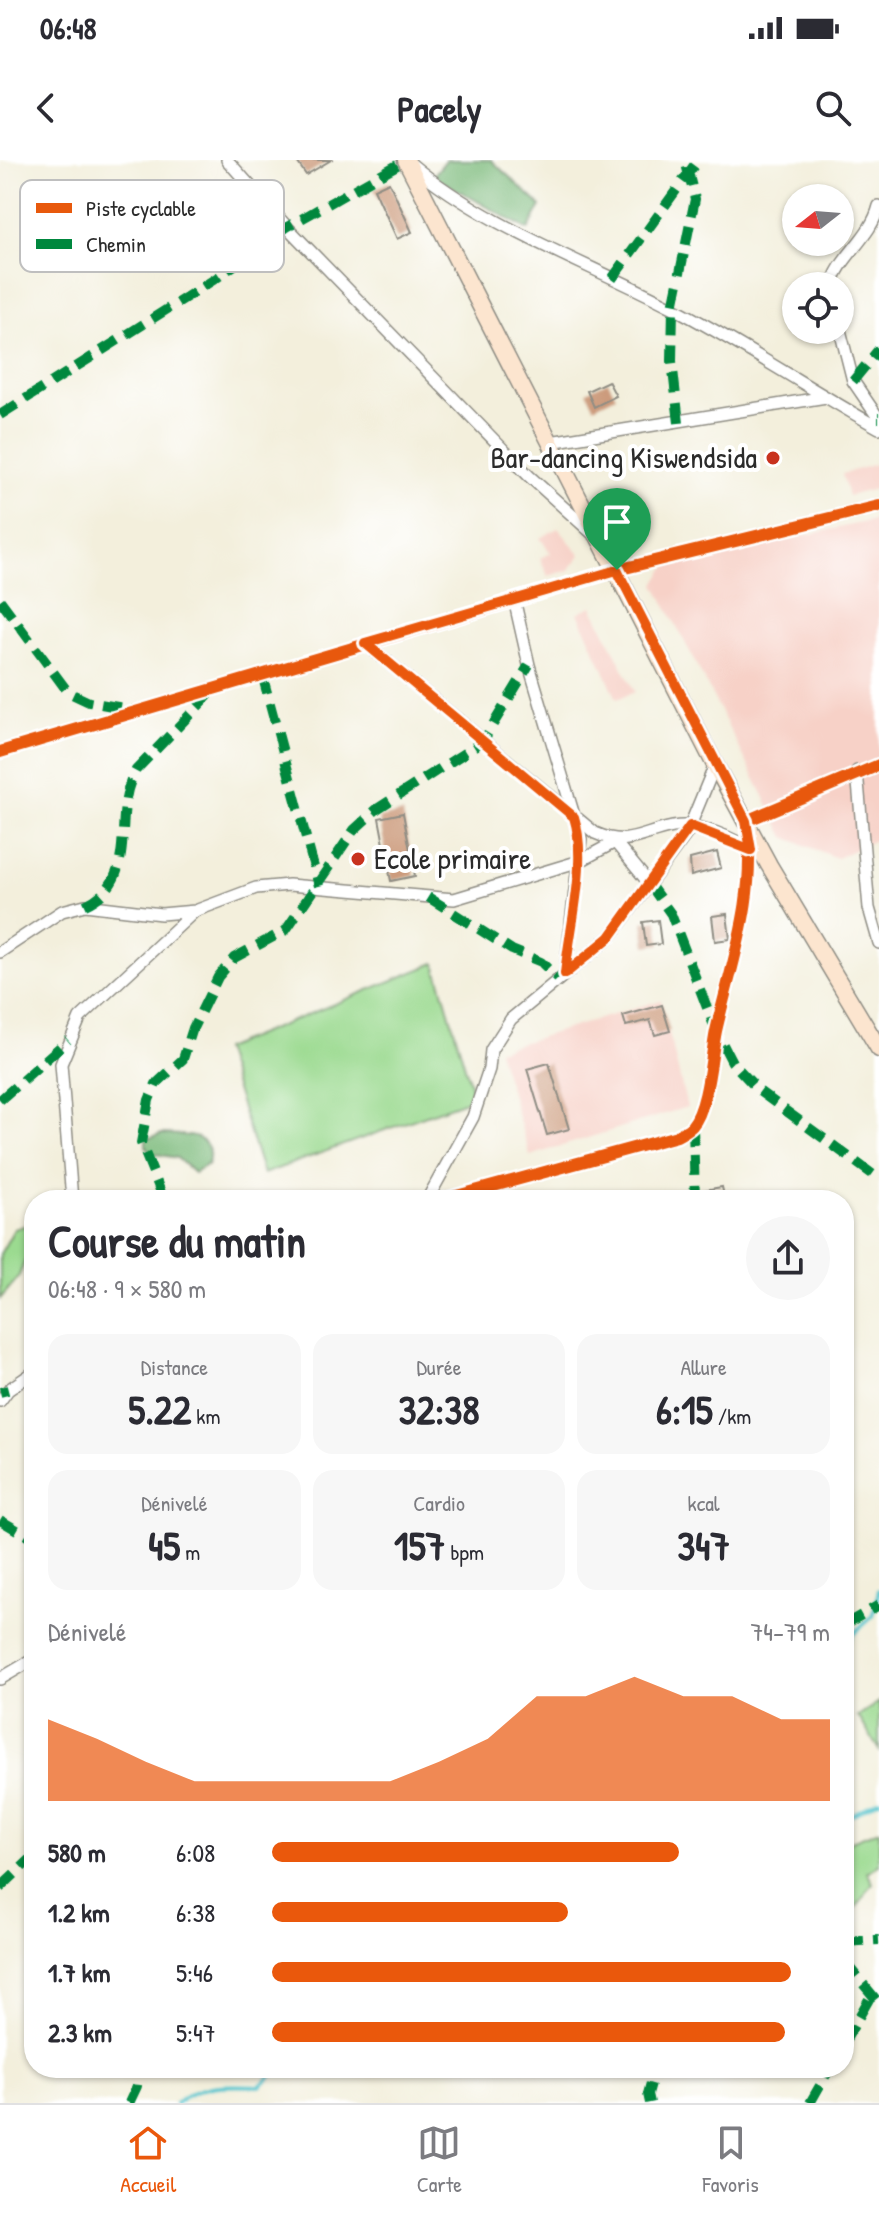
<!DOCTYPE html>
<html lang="fr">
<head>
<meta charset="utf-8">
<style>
  body { margin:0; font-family:"Patrick Hand",sans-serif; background:#f7f7f7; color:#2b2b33; height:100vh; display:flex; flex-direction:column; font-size:30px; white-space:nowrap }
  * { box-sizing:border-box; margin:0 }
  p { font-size:26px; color:#7c7c81 }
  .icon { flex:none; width:44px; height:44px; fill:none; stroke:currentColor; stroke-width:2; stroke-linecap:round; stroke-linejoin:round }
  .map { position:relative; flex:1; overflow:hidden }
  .side { position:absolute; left:24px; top:1030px; width:830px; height:888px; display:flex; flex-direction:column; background:#fff; border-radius:32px; box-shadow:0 2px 6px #0004 }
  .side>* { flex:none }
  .needle { width:52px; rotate:253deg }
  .controls { position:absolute; left:782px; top:24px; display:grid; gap:16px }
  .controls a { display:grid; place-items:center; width:72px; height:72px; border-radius:50%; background:#fff; box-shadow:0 2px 6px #0004; font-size:40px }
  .pin { position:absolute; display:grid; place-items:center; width:68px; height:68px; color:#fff; margin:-82px -34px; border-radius:50% 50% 50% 0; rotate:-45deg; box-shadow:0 0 8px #0007 }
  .pin .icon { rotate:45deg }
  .round { display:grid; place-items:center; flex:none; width:84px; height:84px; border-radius:42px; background:#f7f7f7 }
  .head { display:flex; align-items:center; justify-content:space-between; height:136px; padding:0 24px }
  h1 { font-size:44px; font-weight:700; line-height:60px }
  .metrics { display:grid; grid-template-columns:repeat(3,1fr); gap:12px; height:136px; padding:8px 24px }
  .metrics div { display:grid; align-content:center; border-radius:20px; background:#f7f7f7; text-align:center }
  .metrics b { font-size:40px; font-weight:700 }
  .metrics small { font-size:22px; font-weight:400 }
  .metrics p { font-size:22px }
  .chart { height:224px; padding:16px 24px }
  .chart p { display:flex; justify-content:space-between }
  .chart svg { width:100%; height:144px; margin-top:8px; fill:#ea580c; opacity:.7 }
  ul { padding:0 24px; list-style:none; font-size:26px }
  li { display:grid; grid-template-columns:128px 96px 1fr; align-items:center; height:60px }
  li i { height:20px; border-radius:10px; background:#ea580c }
  .status { display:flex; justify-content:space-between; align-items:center; height:56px; padding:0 40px; background:#fff; direction:ltr }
  .status svg { height:22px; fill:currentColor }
  header { display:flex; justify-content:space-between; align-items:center; height:104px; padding:0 24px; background:#fff; font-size:36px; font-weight:700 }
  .tabs { display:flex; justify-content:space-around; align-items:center; height:112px; border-top:2px solid #e1e1e2; background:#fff; font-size:22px; color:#7c7c81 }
  .tabs a { display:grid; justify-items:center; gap:4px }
  .tabs .current { color:#ea580c }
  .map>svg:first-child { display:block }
</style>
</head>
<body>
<div class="status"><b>06:48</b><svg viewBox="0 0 49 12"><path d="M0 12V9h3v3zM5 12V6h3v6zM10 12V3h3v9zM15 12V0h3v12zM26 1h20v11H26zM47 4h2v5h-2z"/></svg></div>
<header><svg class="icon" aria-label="back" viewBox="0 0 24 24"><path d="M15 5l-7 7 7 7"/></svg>Pacely<svg class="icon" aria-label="search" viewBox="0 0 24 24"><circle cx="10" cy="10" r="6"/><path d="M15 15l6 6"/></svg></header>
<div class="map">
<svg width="879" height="1943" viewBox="0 0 879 1943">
  <rect width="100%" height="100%" fill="#fff"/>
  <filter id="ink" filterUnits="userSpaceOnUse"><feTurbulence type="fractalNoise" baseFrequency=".0125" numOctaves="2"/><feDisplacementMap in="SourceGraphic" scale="16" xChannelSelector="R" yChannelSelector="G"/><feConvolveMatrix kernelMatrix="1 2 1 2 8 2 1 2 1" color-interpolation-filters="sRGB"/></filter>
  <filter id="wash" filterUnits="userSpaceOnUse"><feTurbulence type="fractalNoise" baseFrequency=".006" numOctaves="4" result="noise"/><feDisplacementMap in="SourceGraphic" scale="32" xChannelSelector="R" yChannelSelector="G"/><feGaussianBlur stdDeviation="1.8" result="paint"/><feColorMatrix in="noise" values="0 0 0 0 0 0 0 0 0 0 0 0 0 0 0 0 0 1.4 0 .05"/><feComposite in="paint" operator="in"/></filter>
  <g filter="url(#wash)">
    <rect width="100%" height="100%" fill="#f3efdc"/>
    <path fill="#f7d1c7" d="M 879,303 L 879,328 L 848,336 L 842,314 Z
      M 623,343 L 647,370 L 634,383 L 610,357 Z
      M 879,359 L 879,678 L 837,698 L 785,677 L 655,424 L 667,406 Z
      M 558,368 L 581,395 L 569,410 L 548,416 L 540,398 L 551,393 L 540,378 Z
      M 592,446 L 635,532 L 617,539 L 578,453 Z
      M 661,840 L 687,947 L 530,996 L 498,890 Z"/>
    <path fill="#9bda90" stroke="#63825e" stroke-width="2" d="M 435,803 L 474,938 L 263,1014 L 223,889 Z
      M 27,1065 L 34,1068 L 34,1090 L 29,1091 L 18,1118 L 0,1139 L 0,1094 L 14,1069 Z
      M 879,1542 L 879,1590 L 858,1556 Z
      M 879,1670 L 879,1705 L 867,1712 L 873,1723 L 844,1765 L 844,1687 L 851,1681 Z"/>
    <path fill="#7cba7a" stroke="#547252" stroke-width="2" d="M 446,0 L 491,0 L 541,46 L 528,70 L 433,16 Z
      M 161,974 C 184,975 216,972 208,1004 L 194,1013 L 177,998 L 151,993 L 146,986 L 146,979 Z"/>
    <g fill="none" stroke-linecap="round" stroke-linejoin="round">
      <path stroke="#59c6cf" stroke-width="4" d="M 844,1491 L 853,1474 L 873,1456 L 879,1430
        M 844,1659 L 879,1640
        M 176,1943 C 200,1922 230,1925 260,1926 L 280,1908"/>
    </g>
    <g id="blocks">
      <path fill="#cc9b7d" d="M 296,0 L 331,0 L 306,15 Z
        M 389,22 L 412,72 L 397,79 L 374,29 Z
        M 608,221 L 616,236 L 594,247 L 587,231 Z
        M 403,653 L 415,716 L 391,721 L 379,658 Z
        M 717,692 L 721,708 L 691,716 L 690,699 Z
        M 727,754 L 730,779 L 715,781 L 712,756 Z
        M 658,760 L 661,784 L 646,786 L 643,762 Z
        M 662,845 L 670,871 L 655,875 L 650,860 L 626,866 L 623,856 Z
        M 549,903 L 569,969 L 547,975 L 527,909 Z
        M 722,1027 L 725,1040 L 706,1040 L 704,1030 Z"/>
    </g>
  </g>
  <g filter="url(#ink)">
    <use href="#blocks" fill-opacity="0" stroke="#8f8d84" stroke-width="2"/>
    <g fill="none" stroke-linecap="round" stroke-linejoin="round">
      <defs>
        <path id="street" d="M 227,0 L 287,67 L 529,316 L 593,374
          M 410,3 C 487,68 584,101 672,147 C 743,184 809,229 879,268
          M 832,126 C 837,99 871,78 879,46
          M 840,170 L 853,221 L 879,259
          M 550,282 L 826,237
          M 514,439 L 529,505 L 581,679 L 565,814
          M 365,483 L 595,673 C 629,688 640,673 673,667 C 698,662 735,678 755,693
          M 0,592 L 617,410 L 879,346
          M 857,611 L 869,748 L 879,783
          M 0,792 L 62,751 L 85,745 L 161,754 L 195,751 L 256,728 L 289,725 L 454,739 L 580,701 L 615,682 L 648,722
          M 72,1040 L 61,904 L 80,858 L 195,751
          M 427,1040 L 473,957 L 489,909 L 491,890 L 511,859 L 610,777 L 687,673 L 715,605
          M 442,1040 L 677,976 C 681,973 689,970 692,966 C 708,948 711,895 716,871 C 732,801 758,734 746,661 L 879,605
          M 0,1241 L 8,1230 L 34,1212
          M 0,1519 L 34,1499"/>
        <path id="secondary" d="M 406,0 L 715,605 L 769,705 L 879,889"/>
      </defs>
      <use href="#street" stroke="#8f8d84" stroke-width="14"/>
      <use href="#secondary" stroke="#8f8d84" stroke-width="19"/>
      <use href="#street" stroke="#fff" stroke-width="11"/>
      <use href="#secondary" stroke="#fce5cf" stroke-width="16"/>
      <path stroke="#00873e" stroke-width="10" stroke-dasharray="20 10" stroke-linecap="butt" d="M 612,119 L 698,0
        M 853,221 L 879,189
        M 0,255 L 218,117 L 287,67 L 406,0
        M 878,258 L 879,258
        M 679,263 L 672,201 L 673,147 L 695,39 L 685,0
        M 0,440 L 68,532 L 89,542 L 135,550
        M 262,514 L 319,726
        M 648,722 L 671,754 L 716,871 L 732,902 L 759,931 L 879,1019
        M 428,737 L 512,790 L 541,802 L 558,819
        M 85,745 C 143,718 109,656 136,610 L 210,534
        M 0,940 L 68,880
        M 693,965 L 695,1040
        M 164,1040 L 141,983 L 149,940 L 156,924 L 183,899 L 193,868 L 218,817 L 234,798 L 286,770 L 354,670 L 377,649 L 483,581 L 529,505
        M 0,1232 L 8,1230
        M 0,1360 L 34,1380
        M 844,1465 L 879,1445
        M 0,1728 L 34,1696
        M 844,1782 L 879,1780
        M 844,1801 L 879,1843
        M 844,1883 L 872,1834
        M 129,1943 L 137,1926 L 139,1908
        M 650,1943 L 648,1934 L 655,1908
        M 810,1943 L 830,1908"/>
      <defs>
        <path id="cycleway" d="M 0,592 L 617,410 L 879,346
          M 442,1040 L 677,976 C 681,973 689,970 692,966 C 708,948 711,895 716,871 C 732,801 758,734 746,661 L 879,605"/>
      </defs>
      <use href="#cycleway" stroke="#fff" stroke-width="17"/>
      <use href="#cycleway" stroke="#e8590c" stroke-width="12"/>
    </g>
  </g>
  <g fill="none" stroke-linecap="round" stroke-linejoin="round" filter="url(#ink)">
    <defs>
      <path id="route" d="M 617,410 L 746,661 L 751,690 L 690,666 L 610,777 L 565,814 C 570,766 588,701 574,657 L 365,483 Z"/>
    </defs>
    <use href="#route" stroke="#fff" stroke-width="16"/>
    <use href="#route" stroke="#ea580c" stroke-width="10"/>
  </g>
  <g fill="#c8321e" stroke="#fff" stroke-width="3">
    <circle cx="773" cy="298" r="8"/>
    <circle cx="358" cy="699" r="8"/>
  </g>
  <g text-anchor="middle" stroke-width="8" stroke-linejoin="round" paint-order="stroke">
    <g font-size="30" fill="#2b2b2b" stroke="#fff" text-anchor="end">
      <text x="757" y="308">Bar-dancing Kiswendsida</text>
      <text x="374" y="709" text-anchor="start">Ecole primaire</text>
    </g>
  </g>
  <rect x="20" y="20" width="264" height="92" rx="12" fill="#fff" stroke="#bfbfbf" stroke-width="2"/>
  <rect x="36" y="43" width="36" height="10" fill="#e8590c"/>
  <rect x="36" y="79" width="36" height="10" fill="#00873e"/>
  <g font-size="22" fill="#2b2b2b">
    <text x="86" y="56">Piste cyclable</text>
    <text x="86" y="92">Chemin</text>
  </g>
</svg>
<div class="controls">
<a><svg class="needle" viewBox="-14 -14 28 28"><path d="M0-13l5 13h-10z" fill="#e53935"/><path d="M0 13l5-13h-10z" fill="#7c7c81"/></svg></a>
<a><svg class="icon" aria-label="locate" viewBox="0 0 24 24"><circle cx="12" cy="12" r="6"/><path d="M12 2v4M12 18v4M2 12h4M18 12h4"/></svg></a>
</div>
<div class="pin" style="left:617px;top:410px;background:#1e9e55"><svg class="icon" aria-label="arrive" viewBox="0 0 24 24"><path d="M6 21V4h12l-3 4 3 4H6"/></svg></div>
<section class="side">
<div class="head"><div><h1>Course du matin</h1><p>06:48 · 9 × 580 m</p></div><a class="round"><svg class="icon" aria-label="share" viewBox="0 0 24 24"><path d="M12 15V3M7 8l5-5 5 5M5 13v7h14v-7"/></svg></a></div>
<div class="metrics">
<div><p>Distance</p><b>5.22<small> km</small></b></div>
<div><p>Durée</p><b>32:38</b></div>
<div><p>Allure</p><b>6:15<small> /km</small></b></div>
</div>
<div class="metrics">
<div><p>Dénivelé</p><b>45<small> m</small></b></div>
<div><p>Cardio</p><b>157<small> bpm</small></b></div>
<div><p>kcal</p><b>347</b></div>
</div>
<div class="chart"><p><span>Dénivelé</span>74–79 m</p>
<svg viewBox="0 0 160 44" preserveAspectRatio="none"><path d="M0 44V19L10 25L20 32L30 38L40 38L50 38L60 38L70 38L80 32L90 25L100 12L110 12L120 6L130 12L140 12L150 19L160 19V44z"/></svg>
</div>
<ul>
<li><b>580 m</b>6:08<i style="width:73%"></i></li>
<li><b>1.2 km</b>6:38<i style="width:53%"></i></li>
<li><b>1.7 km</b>5:46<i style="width:93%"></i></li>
<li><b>2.3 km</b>5:47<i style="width:92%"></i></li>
</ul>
</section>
</div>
<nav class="tabs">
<a class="current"><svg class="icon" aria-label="home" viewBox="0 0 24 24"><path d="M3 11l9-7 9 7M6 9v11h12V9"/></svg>Accueil</a>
<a><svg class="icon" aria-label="map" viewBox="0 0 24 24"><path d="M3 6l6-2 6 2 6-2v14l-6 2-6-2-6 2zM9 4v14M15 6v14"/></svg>Carte</a>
<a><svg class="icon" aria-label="saved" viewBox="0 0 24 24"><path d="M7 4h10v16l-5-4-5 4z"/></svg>Favoris</a>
</nav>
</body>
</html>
